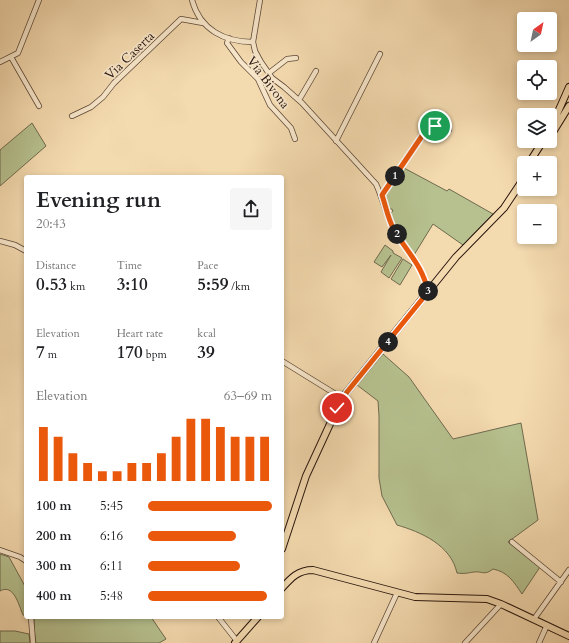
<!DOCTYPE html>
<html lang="en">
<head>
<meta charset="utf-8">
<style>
  body { margin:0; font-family:Cardo,serif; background:#f6f6f6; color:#202124; height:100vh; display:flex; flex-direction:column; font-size:15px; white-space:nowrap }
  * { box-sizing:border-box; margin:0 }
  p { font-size:13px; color:#757577 }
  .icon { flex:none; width:22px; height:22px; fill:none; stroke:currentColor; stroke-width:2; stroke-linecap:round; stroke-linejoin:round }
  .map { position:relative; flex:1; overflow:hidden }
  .sheet { position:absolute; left:24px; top:175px; width:260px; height:444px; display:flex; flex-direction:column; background:#fff; border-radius:4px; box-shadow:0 2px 6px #0003 }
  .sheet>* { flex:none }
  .needle { width:26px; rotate:33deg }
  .buttons { position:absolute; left:517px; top:12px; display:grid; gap:8px }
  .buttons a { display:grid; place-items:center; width:40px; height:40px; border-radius:4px; background:#fff; box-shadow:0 2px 6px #0003; font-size:20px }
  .pin { position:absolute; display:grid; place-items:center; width:34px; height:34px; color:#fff; margin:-17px; border:2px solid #fff; border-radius:50%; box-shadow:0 1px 4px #0007 }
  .km { position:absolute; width:20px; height:20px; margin:-10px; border-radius:50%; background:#222; color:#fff; font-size:11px; line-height:20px; text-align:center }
  .round { display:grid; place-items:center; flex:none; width:42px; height:42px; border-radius:4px; background:#f6f6f6 }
  .summary { display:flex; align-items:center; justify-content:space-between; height:68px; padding:0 12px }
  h1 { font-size:22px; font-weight:700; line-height:30px }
  .stats { display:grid; grid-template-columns:repeat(3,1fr); gap:6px; height:68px; padding:4px 12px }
  .stats div { display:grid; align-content:center }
  .stats b { font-size:17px; font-weight:700 }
  .stats small { font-size:11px; font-weight:400 }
  .stats p { font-size:11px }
  .chart { height:112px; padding:8px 12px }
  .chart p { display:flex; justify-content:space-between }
  .chart svg { width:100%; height:72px; margin-top:4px; stroke:#ea580c; stroke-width:6 }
  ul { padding:0 12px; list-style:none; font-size:13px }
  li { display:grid; grid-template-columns:64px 48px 1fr; align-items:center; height:30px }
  li i { height:10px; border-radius:5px; background:#ea580c }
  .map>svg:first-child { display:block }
</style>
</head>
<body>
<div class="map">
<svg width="569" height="643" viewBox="0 0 569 643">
  <rect width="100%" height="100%" fill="#f4daaf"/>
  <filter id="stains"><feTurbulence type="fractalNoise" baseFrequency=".005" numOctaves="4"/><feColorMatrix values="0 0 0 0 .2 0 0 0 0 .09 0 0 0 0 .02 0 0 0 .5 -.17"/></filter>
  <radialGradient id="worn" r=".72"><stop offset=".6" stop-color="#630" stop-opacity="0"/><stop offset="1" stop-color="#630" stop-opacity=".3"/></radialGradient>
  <path fill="#b6c18f" stroke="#6f6a4e" d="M 32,123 L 46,146 L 0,186 L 0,150 Z
    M 403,168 L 404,168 L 447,191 L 449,189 L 493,214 L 463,245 L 433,224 L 414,255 L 398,234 L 390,216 L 390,214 L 393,211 L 392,209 L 388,209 L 384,196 Z
    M 385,245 L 393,251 L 393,253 L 402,258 L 389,278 L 381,272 L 391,255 L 382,267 L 374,262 Z
    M 403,259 L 412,265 L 400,285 L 391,279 Z
    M 383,354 L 409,377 L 453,439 L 521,423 L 538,520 L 508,542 L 540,567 L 522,594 C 514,582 508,572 493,569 C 484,576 483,571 474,572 C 467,573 465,574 457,573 C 451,545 421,532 397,525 L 382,496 L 379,478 L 379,416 L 378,401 L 357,385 Z
    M 0,554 L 9,557 L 26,588 L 26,616 L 23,615 C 19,606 14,583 0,591 Z
    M 34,617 L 151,617 L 166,639 L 159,643 L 36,643 L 34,631 Z
    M 0,631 L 15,631 L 29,634 L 30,643 L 0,643 Z"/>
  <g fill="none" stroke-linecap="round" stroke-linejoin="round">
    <defs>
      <path id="minor" d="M 192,0 C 200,30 225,42 253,42
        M 260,0 L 253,42 L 255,51 L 261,62 L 272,78 L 284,87 L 302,103 L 376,184 C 383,199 386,216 394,230 C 407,252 423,266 428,292
        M 229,38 L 227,43 L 241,62 L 258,79 L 270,105 L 291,128 L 295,139
        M 11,57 L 39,106
        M 0,62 L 18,53 L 39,0
        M 269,73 L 287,59 L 296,58
        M 299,100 L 316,71
        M 72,116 L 91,107 L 103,97 L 114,83 L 181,19 L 203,23
        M 336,141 L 380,54
        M 382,195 L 422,136 L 435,126 L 440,125 L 449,130
        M 0,241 L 15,245 L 26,251
        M 282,361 L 342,398
        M 512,542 L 561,582
        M 0,550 L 20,557 L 26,561
        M 31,617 L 33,643
        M 218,617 L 237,641
        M 534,619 L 569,570
        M 374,643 L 397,593
        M 465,643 L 501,604
        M 539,643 L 547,625"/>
      <path id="major" d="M 550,130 L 569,87
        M 550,137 L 569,106
        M 529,163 L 543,141
        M 282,549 L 306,476 L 342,398 L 456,257 L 504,208 L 524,178
        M 282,588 C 291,578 298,570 313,570 L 415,597 L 487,599 L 501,604 L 569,636
        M 235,643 L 258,617"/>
    </defs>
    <use href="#minor" stroke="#5b4636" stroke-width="6"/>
    <use href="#major" stroke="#28140d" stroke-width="8"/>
    <use href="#minor" stroke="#f8e7cb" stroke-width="4.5"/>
    <use href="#major" stroke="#f4daaf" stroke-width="6"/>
  </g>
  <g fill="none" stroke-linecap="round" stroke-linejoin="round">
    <defs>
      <path id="route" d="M 337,408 L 347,392 L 428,292 C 423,266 407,252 394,230 C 388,219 386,207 382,195 L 422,136 L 435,126"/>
    </defs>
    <use href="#route" stroke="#fff" stroke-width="8"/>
    <use href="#route" stroke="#ea580c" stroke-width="5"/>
  </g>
  <g text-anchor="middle" stroke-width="3.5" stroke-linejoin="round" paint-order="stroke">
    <g font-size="13" fill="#28140d" stroke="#f8e7cb">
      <text transform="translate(129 55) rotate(-44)" y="5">Via Caserta</text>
      <text transform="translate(269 82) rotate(53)" y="5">Via Bivona</text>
    </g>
  </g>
  <rect width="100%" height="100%" filter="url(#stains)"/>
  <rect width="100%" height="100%" fill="url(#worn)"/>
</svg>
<div class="buttons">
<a><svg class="needle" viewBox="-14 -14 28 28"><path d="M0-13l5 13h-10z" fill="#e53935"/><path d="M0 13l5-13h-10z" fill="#757577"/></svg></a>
<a><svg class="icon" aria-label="locate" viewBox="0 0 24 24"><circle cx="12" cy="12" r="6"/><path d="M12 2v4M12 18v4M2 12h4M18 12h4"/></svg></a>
<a><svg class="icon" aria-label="layers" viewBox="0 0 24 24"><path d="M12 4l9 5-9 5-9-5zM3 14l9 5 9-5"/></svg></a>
<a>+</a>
<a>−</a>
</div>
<div class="pin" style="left:435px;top:126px;background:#1e9e55"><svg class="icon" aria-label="arrive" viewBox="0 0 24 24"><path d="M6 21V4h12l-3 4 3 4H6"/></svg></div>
<div class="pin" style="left:337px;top:408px;background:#d93025"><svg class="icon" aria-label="check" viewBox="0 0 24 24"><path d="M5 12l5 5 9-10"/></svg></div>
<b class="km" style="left:395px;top:176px">1</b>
<b class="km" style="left:397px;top:234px">2</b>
<b class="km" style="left:428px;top:291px">3</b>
<b class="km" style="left:388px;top:342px">4</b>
<section class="sheet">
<div class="summary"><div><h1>Evening run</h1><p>20:43</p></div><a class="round"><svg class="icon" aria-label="share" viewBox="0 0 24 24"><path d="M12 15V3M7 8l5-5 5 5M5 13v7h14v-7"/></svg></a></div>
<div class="stats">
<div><p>Distance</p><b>0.53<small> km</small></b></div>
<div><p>Time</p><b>3:10</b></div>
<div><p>Pace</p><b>5:59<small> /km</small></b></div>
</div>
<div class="stats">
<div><p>Elevation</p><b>7<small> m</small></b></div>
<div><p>Heart rate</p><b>170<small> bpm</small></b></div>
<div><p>kcal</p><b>39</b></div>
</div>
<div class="chart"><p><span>Elevation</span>63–69 m</p>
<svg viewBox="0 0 160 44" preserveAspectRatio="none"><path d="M5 44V11M15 44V17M25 44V27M35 44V33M45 44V38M55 44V38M65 44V33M75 44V33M85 44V27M95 44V17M105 44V6M115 44V6M125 44V11M135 44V17M145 44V17M155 44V17"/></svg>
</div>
<ul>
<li><b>100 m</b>5:45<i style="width:100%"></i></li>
<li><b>200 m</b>6:16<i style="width:71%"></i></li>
<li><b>300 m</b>6:11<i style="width:74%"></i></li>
<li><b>400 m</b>5:48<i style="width:96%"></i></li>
</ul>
</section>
</div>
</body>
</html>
